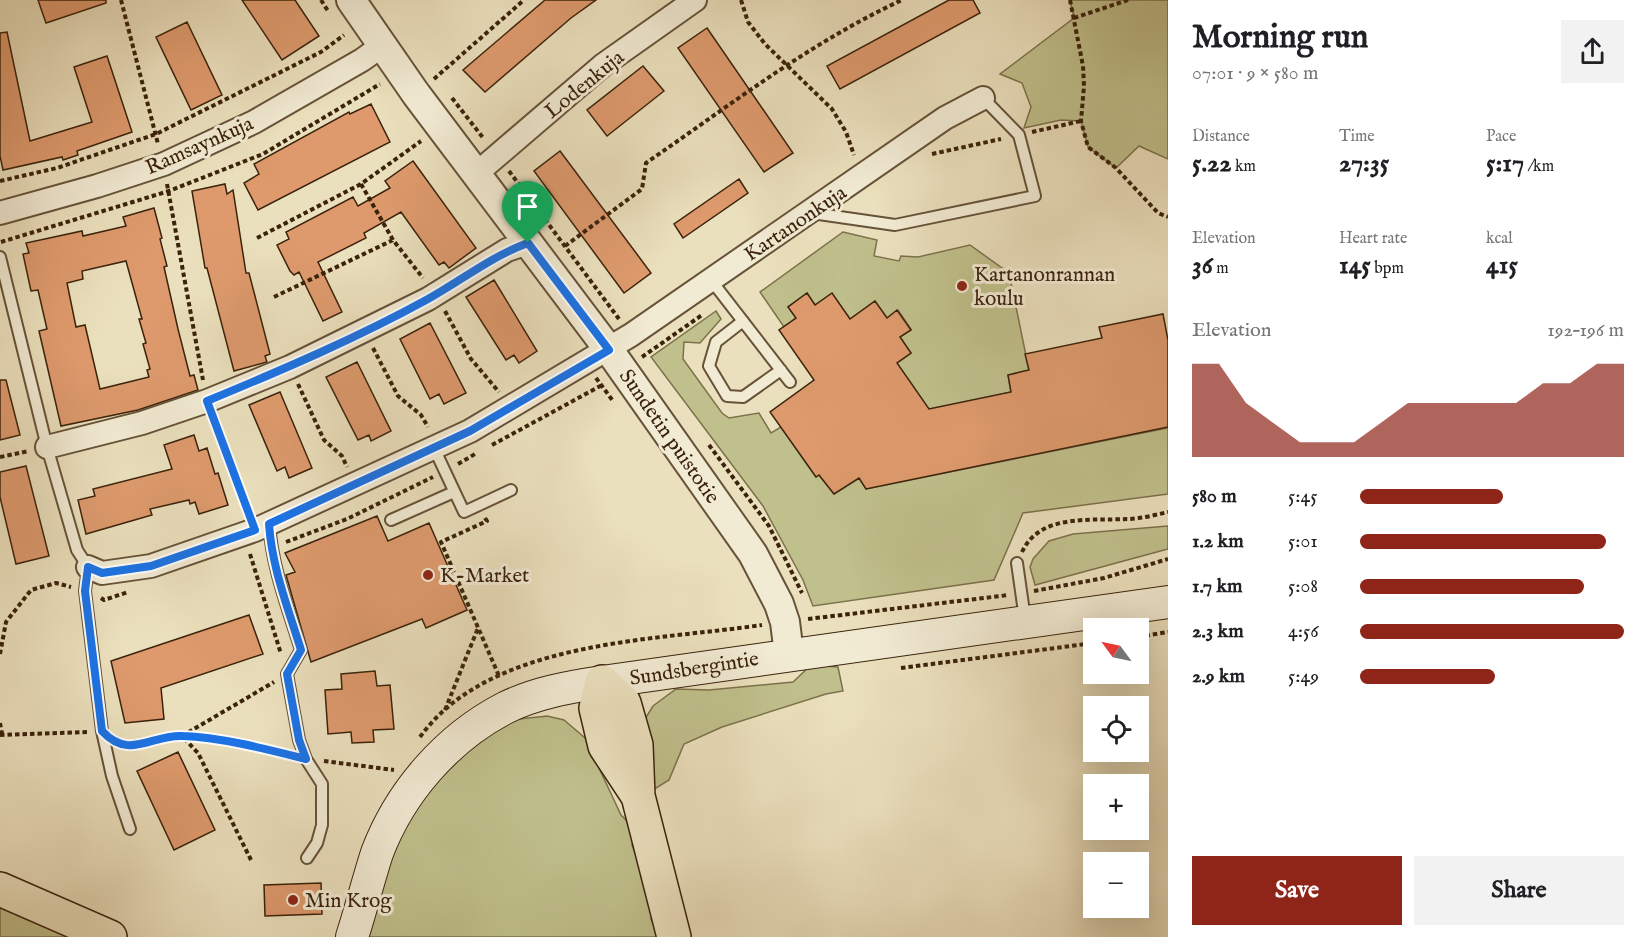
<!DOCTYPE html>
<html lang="en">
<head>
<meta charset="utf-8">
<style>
  body { margin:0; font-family:"IM FELL English",serif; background:#f2f2f2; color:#202124; height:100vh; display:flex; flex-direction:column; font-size:22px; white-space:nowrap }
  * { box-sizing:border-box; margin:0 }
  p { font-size:20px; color:#757577 }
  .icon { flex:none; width:33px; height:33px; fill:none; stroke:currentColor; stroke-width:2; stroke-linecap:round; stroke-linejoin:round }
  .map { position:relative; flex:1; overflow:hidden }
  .sheet { display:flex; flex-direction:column; background:#fff; width:480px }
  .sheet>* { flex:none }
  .needle { width:39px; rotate:303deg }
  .tools { position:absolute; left:1083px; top:618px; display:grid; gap:12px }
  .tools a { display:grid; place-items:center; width:66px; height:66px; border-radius:0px; background:#fff; box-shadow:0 6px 24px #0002; font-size:30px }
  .pin { position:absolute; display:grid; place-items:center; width:51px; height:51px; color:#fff; margin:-62px -26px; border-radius:50% 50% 50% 0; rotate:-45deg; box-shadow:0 0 6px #0007 }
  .pin .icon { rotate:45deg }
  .round { display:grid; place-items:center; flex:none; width:63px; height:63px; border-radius:0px; background:#f2f2f2 }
  .overview { display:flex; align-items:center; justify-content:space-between; height:102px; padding:0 24px }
  h1 { font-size:33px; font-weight:700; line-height:45px }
  .metrics { display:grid; grid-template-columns:repeat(3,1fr); gap:9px; height:102px; padding:6px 24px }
  .metrics div { display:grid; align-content:center }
  .metrics b { font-size:26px; font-weight:700 }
  .metrics small { font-size:16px; font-weight:400 }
  .metrics p { font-size:16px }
  .chart { height:168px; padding:12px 24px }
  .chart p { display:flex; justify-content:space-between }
  .chart svg { width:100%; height:108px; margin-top:6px; fill:#8f2418; opacity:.7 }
  .cta { display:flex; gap:12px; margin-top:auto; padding:12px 24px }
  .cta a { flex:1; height:69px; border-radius:0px; background:#8f2418; color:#fff; font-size:24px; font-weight:700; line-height:69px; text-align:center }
  .cta a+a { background:#f2f2f2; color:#202124 }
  ul { padding:0 24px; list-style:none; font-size:20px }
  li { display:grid; grid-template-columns:96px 72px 1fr; align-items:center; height:45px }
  li i { height:15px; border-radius:8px; background:#8f2418 }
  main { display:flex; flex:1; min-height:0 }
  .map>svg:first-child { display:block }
</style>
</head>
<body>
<main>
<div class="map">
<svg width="1168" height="937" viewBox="0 0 1168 937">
  <rect width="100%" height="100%" fill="#ebe0bd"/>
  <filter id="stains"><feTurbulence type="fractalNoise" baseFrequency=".00333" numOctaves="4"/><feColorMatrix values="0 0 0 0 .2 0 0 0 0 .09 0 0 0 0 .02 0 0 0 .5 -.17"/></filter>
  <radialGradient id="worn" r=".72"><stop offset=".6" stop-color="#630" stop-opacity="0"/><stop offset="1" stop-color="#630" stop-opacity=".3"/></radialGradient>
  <path fill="#c0c08c" stroke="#7d714c" stroke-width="1.5" d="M 1070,0 L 1168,0 L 1168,159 L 1139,146 L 1116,168 L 1088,147 L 1081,121 L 1061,120 L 1024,128 L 1031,107 L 1022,83 L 1000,74 L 1074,18 Z
    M 843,232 L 877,240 L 874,256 L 899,261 L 901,256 L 918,257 L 970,245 L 1009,273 L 1029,370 L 1008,375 L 1011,392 L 916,412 L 886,371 L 911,353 L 900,337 L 911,329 L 898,310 L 887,318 L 875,301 L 850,319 L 832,294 L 815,305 L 807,293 L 788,307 L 796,318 L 784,327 L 760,292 Z
    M 716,311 L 721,319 L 700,343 L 684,342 L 683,359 L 722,413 L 729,418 L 759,413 L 771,433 L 781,427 L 816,477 L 819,475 L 834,494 L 859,478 L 866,489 L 1167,428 L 1168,424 L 1168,494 L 1023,513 L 994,580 L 813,606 L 803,580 L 763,506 L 651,357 Z
    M 1168,526 L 1168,549 L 1035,585 L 1030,567 L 1033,559 L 1049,541 L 1073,534 Z
    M 811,665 L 838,667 L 843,691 L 826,694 L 722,727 L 684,744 L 669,780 L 653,790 L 645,719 L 653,706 L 676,689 L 709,690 L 793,682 Z
    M 547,716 L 564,720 L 585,738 L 621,815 L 629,823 L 635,836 L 632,845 L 641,868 L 641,876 L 651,897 L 651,919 L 659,937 L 365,937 C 384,861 416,783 484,738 C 492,733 502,724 511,721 C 521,717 536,718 547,716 Z
    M 0,905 L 72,937 L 0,937 Z"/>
  <path fill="#de9a6d" stroke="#3a220b" stroke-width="1.5" fill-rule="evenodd" d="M 38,0 L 106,0 L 106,3 L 46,23 Z
    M 242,0 L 295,0 L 319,36 L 282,60 Z
    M 545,0 L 596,0 L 571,18 L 485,92 L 463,70 Z
    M 949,0 L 973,0 L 980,13 L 840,89 L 827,66 Z
    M 187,22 L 222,95 L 191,110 L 156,37 Z
    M 707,28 L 793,153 L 764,172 L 678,48 Z
    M 7,32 L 30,141 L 92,122 L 74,67 L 107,56 L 132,132 L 77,151 L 78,155 L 63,160 L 62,157 L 3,170 L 0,156 L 0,33 Z
    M 643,66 L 664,91 L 607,136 L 587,110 Z
    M 371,104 L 390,142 L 258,210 L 244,183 L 259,174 L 254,164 L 349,112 L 350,114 Z
    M 560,151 L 651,273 L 624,293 L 534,171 Z
    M 413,161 L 476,248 L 449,268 L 444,262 L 439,265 L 401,212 L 364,233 L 366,238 L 318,262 L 342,312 L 323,321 L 299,272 L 294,275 L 290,271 L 277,245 L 289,239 L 286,232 L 353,197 L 358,206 L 390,188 L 385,181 Z
    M 739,179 L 748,193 L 683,238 L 674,224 Z
    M 225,184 L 227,194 L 233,190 L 246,273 L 249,273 L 270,354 L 265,356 L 267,362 L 234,371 L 207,268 L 205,268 L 192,191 Z
    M 154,208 L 162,238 L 160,239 L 167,266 L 164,267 L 178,329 L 190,376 L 194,375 L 198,390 L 138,410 L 61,426 L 39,331 L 47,329 L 38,290 L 31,291 L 23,254 L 29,253 L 26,243 L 82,231 L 83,236 L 126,226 L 123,217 ZM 126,261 L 142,319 L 139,319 L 146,343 L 143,344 L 150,369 L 147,370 L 149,377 L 100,389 L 85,325 L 76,327 L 67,283 L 83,279 L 82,271 Z
    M 494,280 L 537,351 L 519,363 L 514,355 L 506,360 L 466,297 Z
    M 807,293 L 815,305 L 832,293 L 850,319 L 875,301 L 887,318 L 897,310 L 911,330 L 900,337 L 911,353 L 897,363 L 929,409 L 1011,392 L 1008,375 L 1029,370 L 1025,354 L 1102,338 L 1099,327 L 1163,314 L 1168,340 L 1168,427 L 866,489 L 859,478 L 834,494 L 819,475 L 816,477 L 770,412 L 814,380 L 779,330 L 796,318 L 788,307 Z
    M 430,323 L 466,393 L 444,404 L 439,394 L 430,399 L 400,339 Z
    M 357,362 L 391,431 L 371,441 L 369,435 L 358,440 L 326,377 Z
    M 0,380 L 6,380 L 20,435 L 0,440 Z
    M 280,392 L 312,468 L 289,478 L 285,467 L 277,471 L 249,405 Z
    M 194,435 L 199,451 L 207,448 L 215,474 L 218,473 L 228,505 L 199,514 L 195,502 L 190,504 L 189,500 L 150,509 L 152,515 L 86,534 L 78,500 L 95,496 L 93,489 L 172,469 L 164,445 Z
    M 26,466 L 49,556 L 16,564 L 0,497 L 0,472 Z
    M 377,516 L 388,541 L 429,523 L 467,610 L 426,628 L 422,619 L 311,662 L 286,575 L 295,572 L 285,553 Z
    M 249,615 L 263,654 L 161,688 L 164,719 L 125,723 L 111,661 Z
    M 375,671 L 377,686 L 390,685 L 394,729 L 373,730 L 374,742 L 352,743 L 351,732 L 328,734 L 325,690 L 342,689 L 341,674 Z
    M 178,752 L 215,830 L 174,850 L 137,771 Z
    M 321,883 L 322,914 L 265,916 L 264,885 Z"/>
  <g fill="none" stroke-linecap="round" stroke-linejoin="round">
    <defs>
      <path id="service" d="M 812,213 L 895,225 L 1035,196 L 1019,135 L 983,98
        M 0,257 L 47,447 L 77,550 L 88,567 L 85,591 L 102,731 L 112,776 L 130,829
        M 711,280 L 790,382
        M 743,321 L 716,342 L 709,366 L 727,396 L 743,397 L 781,370
        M 434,448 L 464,512 L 511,490
        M 391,520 L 454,492
        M 269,523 C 272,568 288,608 301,650 L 287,674 L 299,740 L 306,759 L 322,784 L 322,825 L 317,843 L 307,858
        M 1017,563 L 1025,619"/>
      <path id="minor" d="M 477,173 L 603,65 L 695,0
        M 0,213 L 97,186 L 164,164 L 254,122 L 362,60 L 383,45
        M 47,447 L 142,423 L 207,401 L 290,367 L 428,299 L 507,250 L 528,243
        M 88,567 L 102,573 L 151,566 L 255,530 L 470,431 L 631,335 L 945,118 L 983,98"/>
      <path id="tertiary" d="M 351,0 L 416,94 L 609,350 L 753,554 L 779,604 L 785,622 L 789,654"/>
      <path id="secondary" d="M 352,937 C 361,909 368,881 377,853 C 400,792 447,738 505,708 C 535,693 569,687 602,682 L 1168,602"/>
      <path id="trunk" d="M 638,796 L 605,746 L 596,708 L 602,682 L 624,703 L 636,745 L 638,796 L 674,937
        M 0,889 L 110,937"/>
    </defs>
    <use href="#service" stroke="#665238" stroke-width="14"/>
    <use href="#minor" stroke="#665238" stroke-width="26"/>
    <use href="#tertiary" stroke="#665238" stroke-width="32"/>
    <use href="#secondary" stroke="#3a220b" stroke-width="34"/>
    <use href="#trunk" stroke="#3a220b" stroke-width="36"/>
    <path stroke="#3a220b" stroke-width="4" stroke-dasharray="4.5 3" stroke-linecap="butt" d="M 121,0 L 158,144
      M 321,0 L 328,11
      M 741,0 L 748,22 L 765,44 L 832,109 L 846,132 L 854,155
      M 1070,0 L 1083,66 L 1084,86 L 1081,121 L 1088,147 L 1116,168 L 1158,213 L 1168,217
      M 1074,18 L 1128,0
      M 434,79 L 524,0
      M 452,98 L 484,139
      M 1032,132 L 1081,121
      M 932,154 L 1001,139
      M 509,171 L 619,319
      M 0,181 L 57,168 L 156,134 L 321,52 L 344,35
      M 167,184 L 203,380
      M 361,184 L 393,240 L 423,278
      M 257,238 L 361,184 L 421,141
      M 1,242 L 169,191 L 263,154 L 380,84
      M 565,246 L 642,189 L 646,163 C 729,106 811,42 902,0
      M 274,297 L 393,240
      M 445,311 L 471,359 L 499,392
      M 373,348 L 398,396 L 421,415 L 428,427
      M 642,357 L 702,315
      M 596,378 L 613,401
      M 298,384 L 324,440 L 342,456 L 347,467
      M 214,419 L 248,510
      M 492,445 L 604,384
      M 709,445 L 769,526 L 802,593
      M 0,457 L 29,451
      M 458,464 L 475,454
      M 485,518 L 487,521 L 441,542 L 499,676
      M 286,542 L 347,519 L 433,477
      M 1022,552 C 1040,513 1091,521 1127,519 C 1140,519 1155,515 1168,512
      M 250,554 L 281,654
      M 1034,591 L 1104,578 L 1168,559
      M 101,598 L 104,600 L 128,592
      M 808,619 L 1009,595
      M 1138,637 L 1168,632
      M 0,654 L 6,622 L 31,590 L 56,583 L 71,587
      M 901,668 L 1094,643
      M 445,710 L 478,628
      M 0,723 L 2,734
      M 0,735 L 88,732
      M 420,737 C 490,640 653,641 762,625
      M 120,746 L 182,736 L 290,755
      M 324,761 L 394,770
      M 251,860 L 198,753 L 182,736 L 274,682"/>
    <use href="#service" stroke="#f2ebd4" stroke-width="10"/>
    <use href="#minor" stroke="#f2ebd4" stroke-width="22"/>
    <use href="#tertiary" stroke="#f2ebd4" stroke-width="28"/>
    <use href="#secondary" stroke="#f2ebd4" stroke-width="32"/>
    <use href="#trunk" stroke="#ebe0bd" stroke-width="33"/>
  </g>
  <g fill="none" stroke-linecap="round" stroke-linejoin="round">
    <defs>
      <path id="route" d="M 528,243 L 609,350 L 470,431 L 269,524 C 272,568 288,608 301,650 L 287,674 L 299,740 L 306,759 C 270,750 220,737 183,736 C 151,734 130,761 102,731 L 85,591 L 88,567 L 102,573 L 151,566 L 255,530 L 207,401 C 282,370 357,338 428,299 C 462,280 492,256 528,243 Z"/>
    </defs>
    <use href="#route" stroke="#fff" stroke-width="12"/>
    <use href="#route" stroke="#1a73e8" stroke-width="8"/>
  </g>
  <g fill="#8f2418" stroke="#f2ebd4" stroke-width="2">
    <circle cx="962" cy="286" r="6"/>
    <circle cx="428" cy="575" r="6"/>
    <circle cx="293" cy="900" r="6"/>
  </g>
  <g text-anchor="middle" stroke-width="6" stroke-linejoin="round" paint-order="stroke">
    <g font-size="21" fill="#3a220b" stroke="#f2ebd4">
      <text transform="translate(584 84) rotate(-39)" y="7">Lodenkuja</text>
      <text transform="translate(199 145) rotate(-24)" y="7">Ramsaynkuja</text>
      <text transform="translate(795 223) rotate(-34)" y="7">Kartanonkuja</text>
      <text transform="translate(670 436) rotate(55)" y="7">Sundetin puistotie</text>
      <text transform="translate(694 668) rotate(-9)" y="7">Sundsbergintie</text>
    </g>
    <g font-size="21" fill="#3a220b" stroke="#f2ebd4" text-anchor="start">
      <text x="974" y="281">Kartanonrannan<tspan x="974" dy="24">koulu</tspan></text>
      <text x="440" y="582">K-Market</text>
      <text x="305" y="907">Min Krog</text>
    </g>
  </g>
  <rect width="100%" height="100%" filter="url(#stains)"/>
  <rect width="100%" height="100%" fill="url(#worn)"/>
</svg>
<div class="tools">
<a><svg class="needle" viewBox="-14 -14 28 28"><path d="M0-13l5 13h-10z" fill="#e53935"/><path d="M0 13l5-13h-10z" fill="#757577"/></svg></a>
<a><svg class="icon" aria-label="locate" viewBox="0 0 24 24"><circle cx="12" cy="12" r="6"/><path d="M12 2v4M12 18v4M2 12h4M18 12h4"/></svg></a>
<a>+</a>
<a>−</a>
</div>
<div class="pin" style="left:528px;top:243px;background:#1e9e55"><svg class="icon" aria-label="arrive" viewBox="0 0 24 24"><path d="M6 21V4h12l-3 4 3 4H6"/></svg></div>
</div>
<section class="sheet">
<div class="overview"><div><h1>Morning run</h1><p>07:01 · 9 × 580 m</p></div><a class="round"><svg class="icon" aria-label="share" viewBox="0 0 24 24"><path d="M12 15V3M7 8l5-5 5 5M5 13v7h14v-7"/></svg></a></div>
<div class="metrics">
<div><p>Distance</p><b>5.22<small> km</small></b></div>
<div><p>Time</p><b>27:35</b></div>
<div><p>Pace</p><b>5:17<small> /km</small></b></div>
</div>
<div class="metrics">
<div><p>Elevation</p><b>36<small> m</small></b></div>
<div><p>Heart rate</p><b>145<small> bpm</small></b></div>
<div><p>kcal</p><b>415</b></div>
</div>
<div class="chart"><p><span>Elevation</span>192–196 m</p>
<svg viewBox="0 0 160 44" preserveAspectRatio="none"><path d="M0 44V6L10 6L20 22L30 30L40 38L50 38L60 38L70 30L80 22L90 22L100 22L110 22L120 22L130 14L140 14L150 6L160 6V44z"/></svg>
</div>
<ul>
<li><b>580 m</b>5:45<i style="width:54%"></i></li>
<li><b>1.2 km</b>5:01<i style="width:93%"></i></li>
<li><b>1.7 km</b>5:08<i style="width:85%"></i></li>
<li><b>2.3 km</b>4:56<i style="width:100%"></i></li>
<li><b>2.9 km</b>5:49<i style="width:51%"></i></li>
</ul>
<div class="cta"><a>Save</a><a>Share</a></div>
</section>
</main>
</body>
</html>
